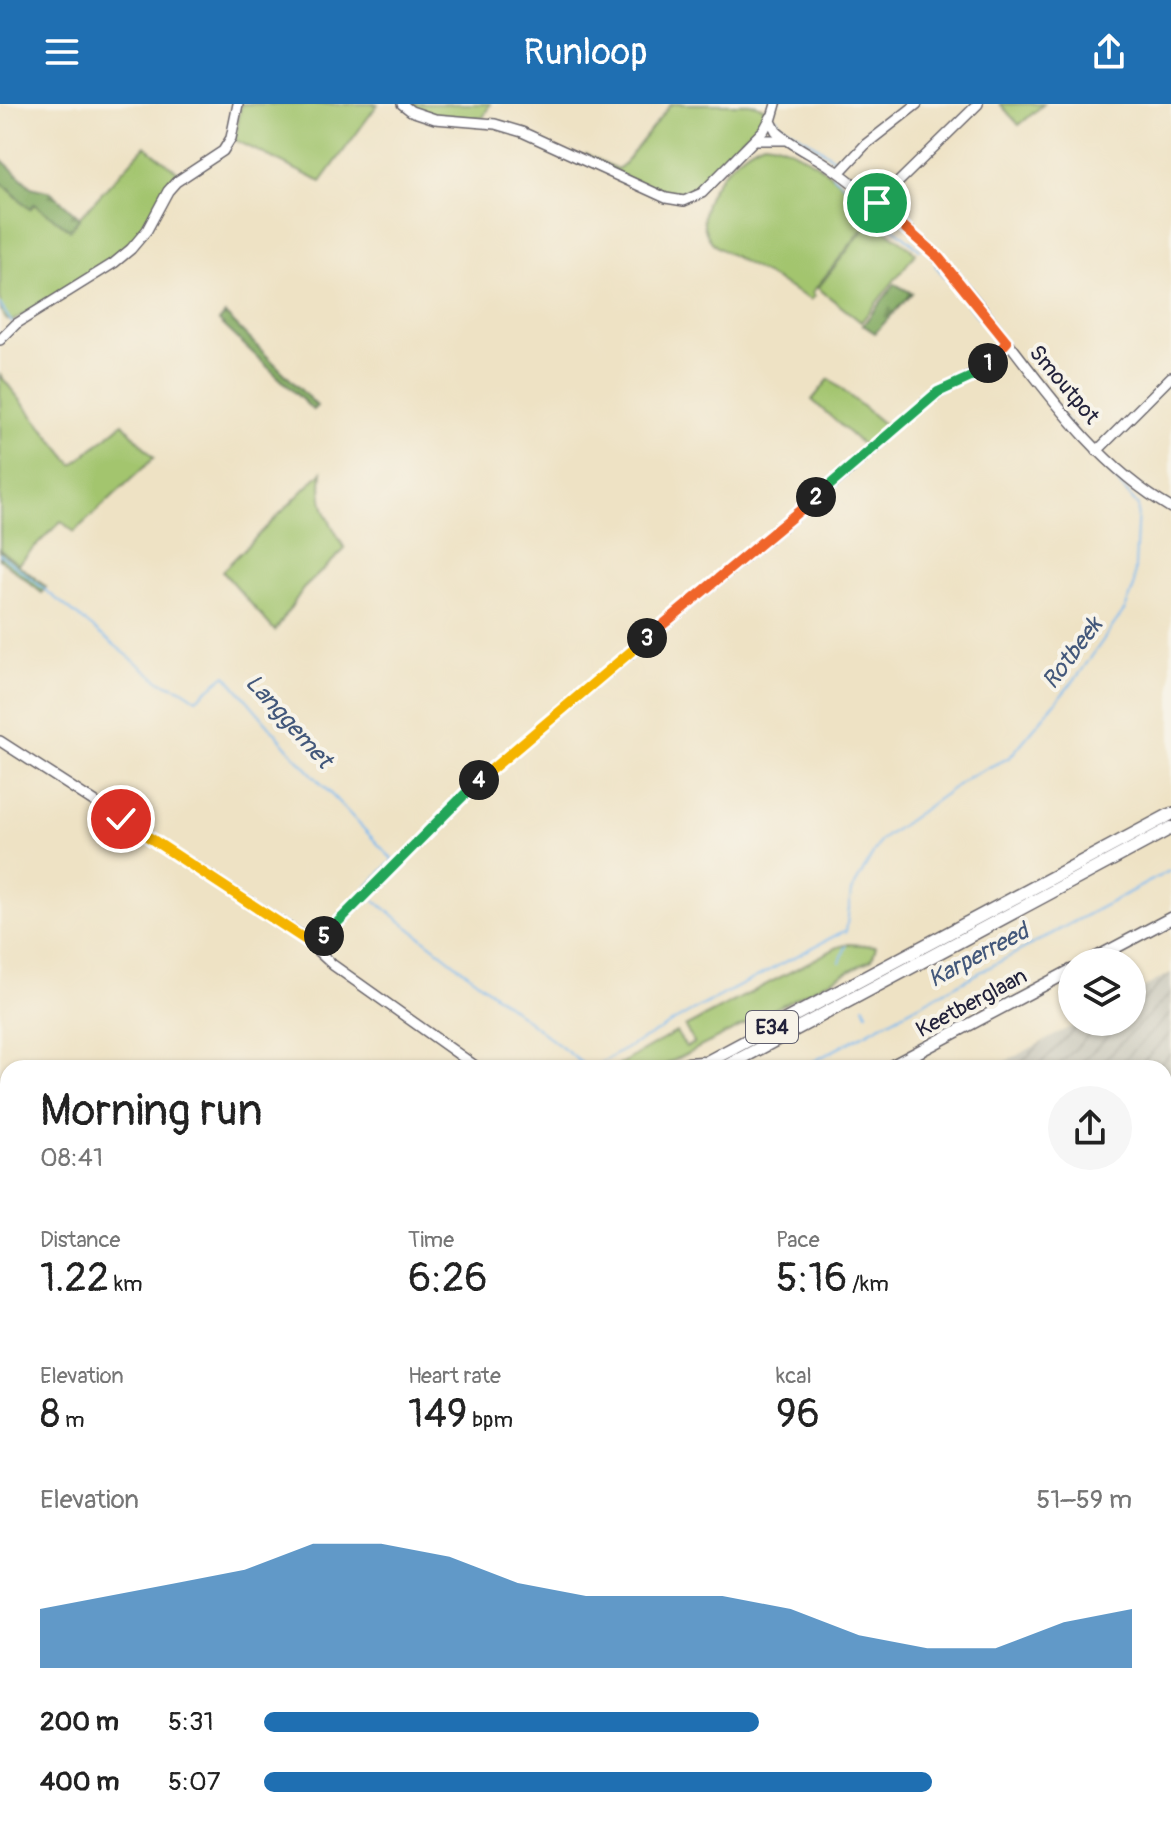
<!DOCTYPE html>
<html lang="en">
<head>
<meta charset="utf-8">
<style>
  body { margin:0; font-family:Pangolin,sans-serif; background:#f6f6f6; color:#222; height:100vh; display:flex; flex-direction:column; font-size:30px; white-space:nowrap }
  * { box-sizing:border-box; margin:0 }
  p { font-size:26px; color:#767676 }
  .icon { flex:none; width:44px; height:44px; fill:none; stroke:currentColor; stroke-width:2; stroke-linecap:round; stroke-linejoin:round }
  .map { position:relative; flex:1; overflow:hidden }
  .sheet { position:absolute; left:0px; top:956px; width:1172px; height:768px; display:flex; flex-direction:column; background:#fff; border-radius:24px 24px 0 0; box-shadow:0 2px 6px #0004 }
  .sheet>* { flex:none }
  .controls { position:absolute; left:1058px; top:844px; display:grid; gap:16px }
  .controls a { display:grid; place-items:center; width:88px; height:88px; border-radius:50%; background:#fff; box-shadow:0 2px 6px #0004; font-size:40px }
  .pin { position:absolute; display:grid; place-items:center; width:68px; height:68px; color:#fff; margin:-34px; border:4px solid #fff; border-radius:50%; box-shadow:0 2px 8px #0007 }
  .km { position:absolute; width:40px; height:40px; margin:-20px; border-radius:50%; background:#222; color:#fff; font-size:22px; line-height:40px; text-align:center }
  .round { display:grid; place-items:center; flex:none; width:84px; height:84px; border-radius:42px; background:#f6f6f6 }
  .summary { display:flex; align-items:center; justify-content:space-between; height:136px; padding:0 40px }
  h1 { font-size:44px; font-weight:600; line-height:60px }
  .stats { display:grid; grid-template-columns:repeat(3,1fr); gap:12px; height:136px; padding:8px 40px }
  .stats div { display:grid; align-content:center }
  .stats b { font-size:40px; font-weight:600 }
  .stats small { font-size:22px; font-weight:400 }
  .stats p { font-size:22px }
  .chart { height:224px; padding:16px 40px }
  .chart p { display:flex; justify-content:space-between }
  .chart svg { width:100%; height:144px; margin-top:8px; fill:#1f6fb2; opacity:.7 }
  ul { padding:0 40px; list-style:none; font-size:26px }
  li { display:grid; grid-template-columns:128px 96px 1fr; align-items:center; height:60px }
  li i { height:20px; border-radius:10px; background:#1f6fb2 }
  header { display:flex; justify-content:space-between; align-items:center; height:104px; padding:0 40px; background:#1f6fb2; color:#fff; font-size:36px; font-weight:600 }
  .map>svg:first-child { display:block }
</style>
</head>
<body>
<header><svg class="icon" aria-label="menu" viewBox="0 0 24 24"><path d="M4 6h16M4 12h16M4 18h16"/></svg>Runloop<svg class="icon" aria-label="share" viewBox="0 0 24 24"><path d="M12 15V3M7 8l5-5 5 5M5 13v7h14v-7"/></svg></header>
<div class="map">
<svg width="1171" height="1724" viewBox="0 0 1171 1724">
  <defs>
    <pattern id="industrial-furrows" width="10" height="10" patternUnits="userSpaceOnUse" patternTransform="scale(2)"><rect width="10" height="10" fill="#c6c5b8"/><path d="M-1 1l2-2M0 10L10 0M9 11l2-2" fill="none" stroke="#aaa99f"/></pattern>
    <pattern id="forest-firs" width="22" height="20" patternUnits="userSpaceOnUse" patternTransform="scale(2)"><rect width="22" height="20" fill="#82aa61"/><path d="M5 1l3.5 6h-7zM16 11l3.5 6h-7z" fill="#6a8a51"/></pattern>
  </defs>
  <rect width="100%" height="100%" fill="#f7f3e8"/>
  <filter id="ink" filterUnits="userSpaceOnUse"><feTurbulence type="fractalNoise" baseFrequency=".0125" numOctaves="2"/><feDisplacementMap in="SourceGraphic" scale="16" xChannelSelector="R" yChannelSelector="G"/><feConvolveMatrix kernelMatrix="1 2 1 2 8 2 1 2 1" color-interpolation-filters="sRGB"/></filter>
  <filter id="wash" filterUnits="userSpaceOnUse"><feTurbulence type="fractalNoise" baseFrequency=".006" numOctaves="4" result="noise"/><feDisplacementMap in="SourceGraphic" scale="32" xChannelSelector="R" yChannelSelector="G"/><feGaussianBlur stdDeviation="1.8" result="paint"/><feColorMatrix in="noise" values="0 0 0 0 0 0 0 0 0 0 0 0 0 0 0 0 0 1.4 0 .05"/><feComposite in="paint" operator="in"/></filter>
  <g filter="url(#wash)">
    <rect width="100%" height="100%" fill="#eee2c4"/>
    <path fill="url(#industrial-furrows)" d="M 1171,869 L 1171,1326 L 1164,1330 L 1164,964 L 993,964 L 1080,918 L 1132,918 L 1132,890 Z
      M 1171,1353 L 1171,1724 L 788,1724 L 784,1716 L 1164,1716 L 1164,1356 Z"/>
    <path fill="#a3c56e" stroke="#627454" stroke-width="2" d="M 241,0 L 378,0 L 321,78 L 235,36 Z
      M 408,0 L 490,0 L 483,14 C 457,14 431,14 408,0 Z
      M 671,0 L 755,0 L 767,6 C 760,24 742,32 729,47 C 716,60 705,79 690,88 C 670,100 606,63 584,54 L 586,50 L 617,65 L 623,61 Z
      M 1000,0 L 1044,0 L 1019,21 Z
      M 764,38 C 803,41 846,84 876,108 L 812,189 L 815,192 L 811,196 L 717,143 C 679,111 730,50 764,38 Z
      M 145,42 L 178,68 C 161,87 153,112 137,131 C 107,168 52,190 13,217 L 7,216 L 0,206 L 0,77 L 30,105 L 34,100 L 69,125 Z
      M 872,115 L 916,149 L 861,218 L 818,184 Z
      M 0,271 L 73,361 L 123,319 L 154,354 L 74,428 L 61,417 L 18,460 L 0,446 Z
      M 829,275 L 891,326 L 868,346 L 812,296 Z
      M 322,368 C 318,404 328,414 345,445 L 303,485 L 275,527 L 222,467 Z
      M 849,840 L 876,842 L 872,855 L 659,964 L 614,964 L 676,928 L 686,943 L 694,939 L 685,923 L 838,843 Z
      M 8,1208 L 8,1251 L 3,1269 L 5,1283 L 0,1295 L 0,1213 Z
      M 8,1310 L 8,1346 L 0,1352 L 0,1315 Z
      M 121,1716 L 784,1716 L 788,1724 L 109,1724 Z"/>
    <path fill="url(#forest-firs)" stroke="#52664e" stroke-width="2" d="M 0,54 L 31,83 L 51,88 L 80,114 L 70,126 L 34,100 L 30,105 L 0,77 Z
      M 895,180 L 912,189 L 875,229 L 863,221 Z
      M 225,210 L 317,302 L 313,306 L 219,217 Z
      M 0,446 L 46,483 L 42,489 L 0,455 Z"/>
    <path fill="#7cb9ef" stroke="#4f6e95" stroke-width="2" d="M 8,1426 L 8,1460 L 0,1466 L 0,1432 Z"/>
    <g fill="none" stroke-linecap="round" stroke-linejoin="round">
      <path stroke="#7cb9ef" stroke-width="2" d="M 777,13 L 777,18 L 811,38 L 840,59
        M 832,71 L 920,146
        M 935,161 L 995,234
        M 0,200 L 12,219
        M 0,450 L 161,578 L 181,585 L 196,595 L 226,571 L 294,651 L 393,756 L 363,787
        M 374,796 L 588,964
        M 846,828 L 851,788 L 881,736 L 967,674 L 1010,653 L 1080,569 L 1125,505 L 1134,483 L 1138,402 L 1007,247
        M 840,858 L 846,842
        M 864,902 L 867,909
        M 592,964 L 694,906 L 844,827
        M 801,964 L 1171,766
        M 0,1162 L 8,1167
        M 0,1197 L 8,1192"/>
    </g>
  </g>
  <g filter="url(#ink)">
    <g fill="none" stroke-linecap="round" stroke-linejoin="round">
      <defs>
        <path id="minor" d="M 402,0 L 411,7 L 435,15 L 495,20 L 522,28 L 666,94 L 684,97 L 702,89 L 764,26 L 771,13
          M 776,0 L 771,17 L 776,27 C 792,42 814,51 832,64 C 866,88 910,125 939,155 C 1017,236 1071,346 1171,404
          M 754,36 L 785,36
          M 839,69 L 866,40 L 917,0
          M 877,99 L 978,0
          M 0,236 L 16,220 L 114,159 L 131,145 L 147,126 L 168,87 L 176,78 L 223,47 L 231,34 L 238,0
          M 1097,347 L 1171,273
          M 0,637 L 298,829 L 333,861 L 478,964
          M 315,842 L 479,676 L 839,375 L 930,294 L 984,264 L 1007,238
          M 1164,1133 L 1171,1129
          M 283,1716 L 288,1724"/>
        <path id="major" d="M 1088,858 L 1171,814
          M 888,964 L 1072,866"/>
        <path id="highway" d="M 679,964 L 688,960 L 702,959
          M 696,964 L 1171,710
          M 723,964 L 1171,724
          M 0,1301 L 8,1292
          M 0,1359 L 8,1353
          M 0,1384 L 8,1378
          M 0,1398 L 8,1392
          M 0,1485 L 8,1480"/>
      </defs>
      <use href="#minor" stroke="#69656b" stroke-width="12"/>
      <use href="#major" stroke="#69656b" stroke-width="14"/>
      <use href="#highway" stroke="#69656b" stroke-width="15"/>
      <use href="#minor" stroke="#fff" stroke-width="9"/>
      <use href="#major" stroke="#fff" stroke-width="11"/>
      <use href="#highway" stroke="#fff" stroke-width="12"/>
    </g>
  </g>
  <g fill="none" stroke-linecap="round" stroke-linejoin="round" filter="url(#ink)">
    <defs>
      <path id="split-1" d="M 877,99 L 939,154 L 1007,238 L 988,259"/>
      <path id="split-2" d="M 816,393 L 938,288 L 971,273 L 988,259"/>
      <path id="split-3" d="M 647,534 L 816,393"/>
      <path id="split-4" d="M 479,676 L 647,534"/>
      <path id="split-5" d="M 324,832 L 479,676"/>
      <path id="split-6" d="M 121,715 L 315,842 L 324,832"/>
    </defs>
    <use href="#split-1" stroke="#fff" stroke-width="16"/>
    <use href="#split-2" stroke="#fff" stroke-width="16"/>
    <use href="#split-3" stroke="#fff" stroke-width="16"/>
    <use href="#split-4" stroke="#fff" stroke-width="16"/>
    <use href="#split-5" stroke="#fff" stroke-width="16"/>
    <use href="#split-6" stroke="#fff" stroke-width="16"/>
    <use href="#split-1" stroke="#f0652b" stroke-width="10"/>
    <use href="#split-2" stroke="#22a559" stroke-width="10"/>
    <use href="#split-3" stroke="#f0652b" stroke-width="10"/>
    <use href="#split-4" stroke="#f5b400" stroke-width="10"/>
    <use href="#split-5" stroke="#22a559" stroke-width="10"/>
    <use href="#split-6" stroke="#f5b400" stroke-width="10"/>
  </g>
  <g text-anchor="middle" stroke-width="8" stroke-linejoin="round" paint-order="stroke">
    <rect fill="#f7f3e8" stroke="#62616f" stroke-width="2" x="746" y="907" width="52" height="32" rx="6"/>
    <g font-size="20" font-weight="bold" fill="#22223b">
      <text x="772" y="930">E34</text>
    </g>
    <g font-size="22" fill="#22223b" stroke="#f7f3e8">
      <text transform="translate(1065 280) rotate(50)" y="8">Smoutpot</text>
      <text transform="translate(971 898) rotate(-28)" y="8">Keetberglaan</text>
    </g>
    <g font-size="24" font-style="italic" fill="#42577a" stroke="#f7f3e8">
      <text transform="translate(1072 549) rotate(-53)" y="8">Rotbeek</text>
      <text transform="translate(289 617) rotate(48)" y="8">Langgemet</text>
      <text transform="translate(978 851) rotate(-28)" y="8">Karperreed</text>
    </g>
  </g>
</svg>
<div class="controls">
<a><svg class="icon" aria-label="layers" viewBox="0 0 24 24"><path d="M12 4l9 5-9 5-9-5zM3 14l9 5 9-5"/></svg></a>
</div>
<div class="pin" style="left:877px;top:99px;background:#1e9e55"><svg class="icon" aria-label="arrive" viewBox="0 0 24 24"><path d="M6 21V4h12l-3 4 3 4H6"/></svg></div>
<div class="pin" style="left:121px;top:715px;background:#d93025"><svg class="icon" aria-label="check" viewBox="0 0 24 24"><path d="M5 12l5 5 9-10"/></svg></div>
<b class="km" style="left:988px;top:259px">1</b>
<b class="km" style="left:816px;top:393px">2</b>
<b class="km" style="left:647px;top:534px">3</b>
<b class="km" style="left:479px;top:676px">4</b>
<b class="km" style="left:324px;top:832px">5</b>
<section class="sheet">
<div class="summary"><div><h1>Morning run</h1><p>08:41</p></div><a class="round"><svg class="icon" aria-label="share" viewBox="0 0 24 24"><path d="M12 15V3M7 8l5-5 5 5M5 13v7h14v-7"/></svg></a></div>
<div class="stats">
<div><p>Distance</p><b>1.22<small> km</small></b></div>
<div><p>Time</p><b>6:26</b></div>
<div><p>Pace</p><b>5:16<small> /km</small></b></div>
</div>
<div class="stats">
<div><p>Elevation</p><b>8<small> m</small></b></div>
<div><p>Heart rate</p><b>149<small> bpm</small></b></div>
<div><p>kcal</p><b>96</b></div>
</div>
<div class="chart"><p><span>Elevation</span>51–59 m</p>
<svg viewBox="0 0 160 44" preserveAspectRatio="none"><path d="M0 44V26L10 22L20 18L30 14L40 6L50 6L60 10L70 18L80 22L90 22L100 22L110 26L120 34L130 38L140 38L150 30L160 26V44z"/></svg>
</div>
<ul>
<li><b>200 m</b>5:31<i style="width:57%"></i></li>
<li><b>400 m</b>5:07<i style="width:77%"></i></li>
</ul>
</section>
</div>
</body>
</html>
